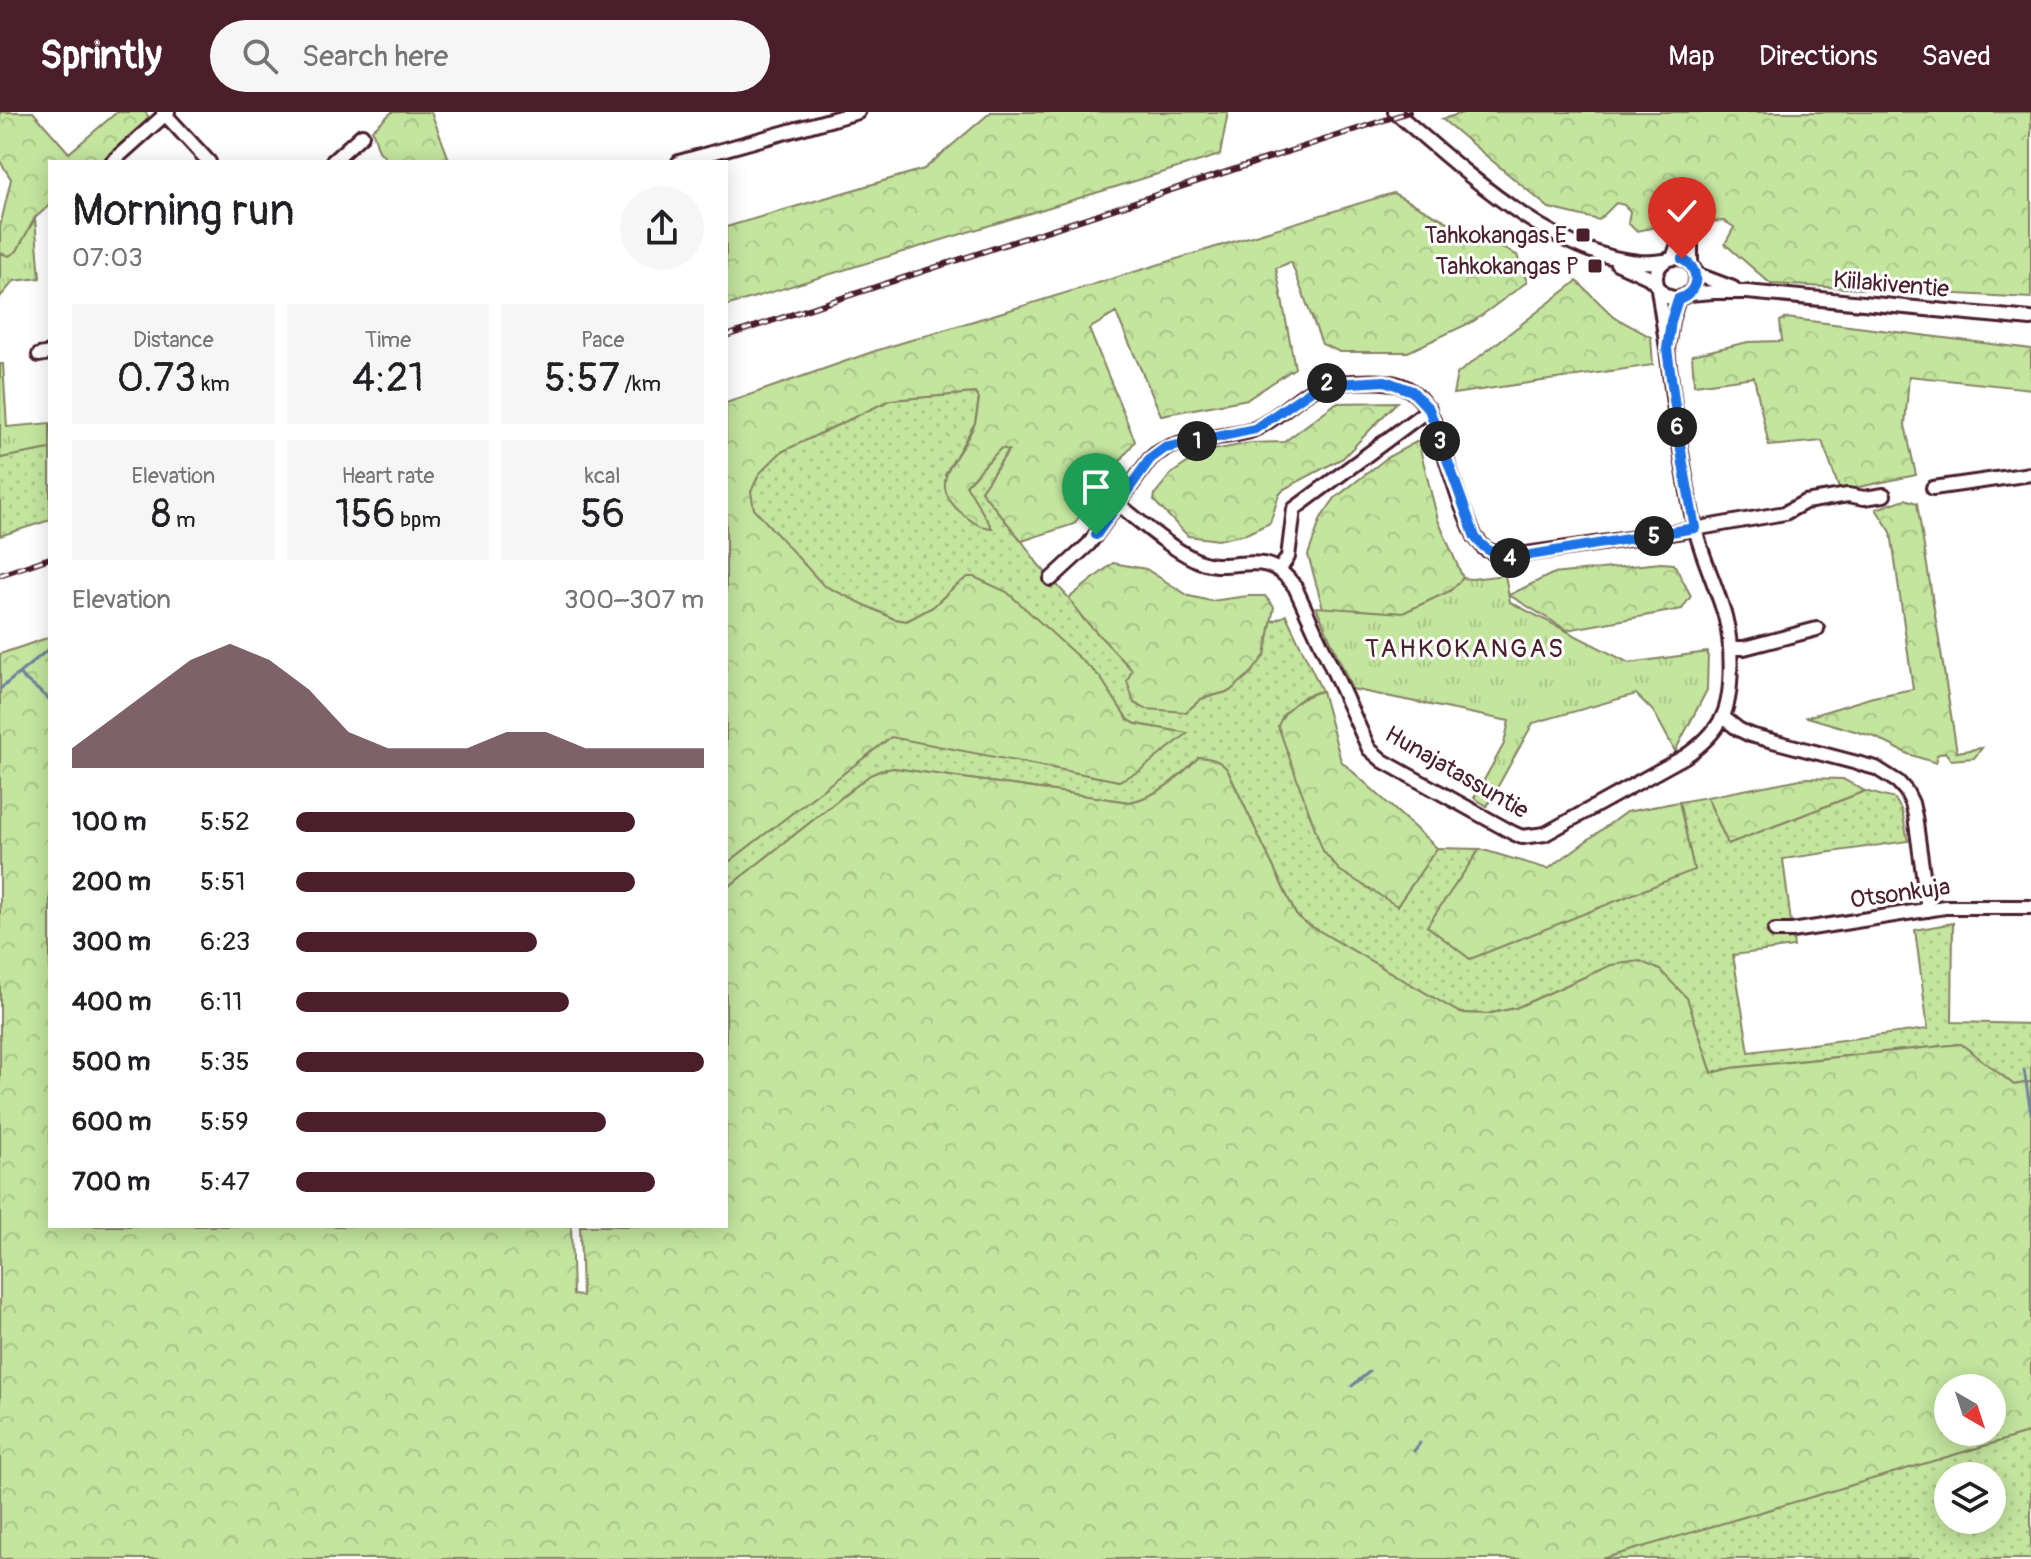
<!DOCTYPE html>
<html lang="en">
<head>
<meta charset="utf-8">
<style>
  body { margin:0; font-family:Pangolin,sans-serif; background:#f6f6f6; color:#202124; height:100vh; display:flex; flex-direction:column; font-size:30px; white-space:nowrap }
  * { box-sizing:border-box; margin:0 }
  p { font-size:26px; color:#757577 }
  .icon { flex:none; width:44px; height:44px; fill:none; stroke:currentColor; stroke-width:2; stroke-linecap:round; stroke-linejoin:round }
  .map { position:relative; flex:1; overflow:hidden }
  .panel { position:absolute; left:48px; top:48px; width:680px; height:1068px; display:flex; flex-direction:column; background:#fff; border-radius:0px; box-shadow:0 4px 20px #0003 }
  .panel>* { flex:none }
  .needle { width:52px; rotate:141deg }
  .controls { position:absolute; left:1934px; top:1262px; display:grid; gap:16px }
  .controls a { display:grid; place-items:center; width:72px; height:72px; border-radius:50%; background:#fff; box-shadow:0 4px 20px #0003; font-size:40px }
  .pin { position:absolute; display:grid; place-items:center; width:68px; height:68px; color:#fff; margin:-82px -34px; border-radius:50% 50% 50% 0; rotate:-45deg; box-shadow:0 0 8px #0007 }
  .pin .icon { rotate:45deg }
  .km { position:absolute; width:40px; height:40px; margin:-20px; border-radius:50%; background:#222; color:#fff; font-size:22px; line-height:40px; text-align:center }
  .round { display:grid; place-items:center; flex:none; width:84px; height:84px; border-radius:42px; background:#f6f6f6 }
  .head { display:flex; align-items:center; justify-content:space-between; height:136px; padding:0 24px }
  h1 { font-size:44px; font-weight:600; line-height:60px }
  .stats { display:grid; grid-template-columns:repeat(3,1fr); gap:12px; height:136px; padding:8px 24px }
  .stats div { display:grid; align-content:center; border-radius:0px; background:#f6f6f6; text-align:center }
  .stats b { font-size:40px; font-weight:600 }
  .stats small { font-size:22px; font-weight:400 }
  .stats p { font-size:22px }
  .chart { height:224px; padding:16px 24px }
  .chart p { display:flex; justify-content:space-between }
  .chart svg { width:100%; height:144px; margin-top:8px; fill:#4a1f2b; opacity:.7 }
  ul { padding:0 24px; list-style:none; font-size:26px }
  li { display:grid; grid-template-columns:128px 96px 1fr; align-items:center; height:60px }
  li i { height:20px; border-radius:10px; background:#4a1f2b }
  header { display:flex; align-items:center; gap:48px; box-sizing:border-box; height:112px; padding:0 40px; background:#4a1f2b; color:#fff }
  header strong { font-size:38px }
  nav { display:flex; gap:44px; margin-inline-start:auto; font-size:28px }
  .search { width:560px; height:72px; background:#f6f6f6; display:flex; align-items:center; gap:20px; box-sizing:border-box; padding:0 28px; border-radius:44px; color:#757577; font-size:30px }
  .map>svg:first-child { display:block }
</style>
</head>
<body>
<header>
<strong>Sprintly</strong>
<div class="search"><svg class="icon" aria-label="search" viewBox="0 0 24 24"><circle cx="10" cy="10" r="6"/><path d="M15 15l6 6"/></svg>Search here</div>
<nav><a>Map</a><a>Directions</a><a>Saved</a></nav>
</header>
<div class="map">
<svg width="2031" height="1447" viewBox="0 0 2031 1447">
  <defs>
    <pattern id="grass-dots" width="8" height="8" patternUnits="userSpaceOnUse" patternTransform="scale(2)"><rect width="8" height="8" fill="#c3e59e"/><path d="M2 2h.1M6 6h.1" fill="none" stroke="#a9c488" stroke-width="1.8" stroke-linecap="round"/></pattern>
    <pattern id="forest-crowns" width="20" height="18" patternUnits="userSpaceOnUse" patternTransform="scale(2)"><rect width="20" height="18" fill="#c3e59e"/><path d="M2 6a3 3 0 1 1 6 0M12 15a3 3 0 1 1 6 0" fill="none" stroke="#a9c488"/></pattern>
    <pattern id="park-tufts" width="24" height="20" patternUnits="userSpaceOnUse" patternTransform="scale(2)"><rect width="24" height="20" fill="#c3e59e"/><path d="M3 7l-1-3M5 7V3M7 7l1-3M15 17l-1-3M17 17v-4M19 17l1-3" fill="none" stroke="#a9c488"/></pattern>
  </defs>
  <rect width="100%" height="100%" fill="#fff"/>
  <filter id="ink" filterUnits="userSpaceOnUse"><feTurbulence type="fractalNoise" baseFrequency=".0125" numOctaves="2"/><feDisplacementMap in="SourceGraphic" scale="16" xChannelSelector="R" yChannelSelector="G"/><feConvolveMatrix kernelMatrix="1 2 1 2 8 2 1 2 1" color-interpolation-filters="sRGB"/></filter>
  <g filter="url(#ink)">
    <path fill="url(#grass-dots)" stroke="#868264" stroke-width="2" fill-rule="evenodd" d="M 975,281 L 979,286 L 975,311 L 945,363 L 991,416 L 966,373 L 1001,336 L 1009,337 L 981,379 L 1022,429 L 1038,452 L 1069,486 L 1082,505 L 1133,558 L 1186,600 L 1201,587 L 1230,579 L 1265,543 L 1271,510 L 1286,503 L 1322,579 L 1305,584 L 1282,604 L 1397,794 L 1437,736 L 1480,737 L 1428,814 L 1694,758 L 1679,690 L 1707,685 L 1728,732 L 1865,679 L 1895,687 L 1902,699 L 1908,729 L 1783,747 L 1794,835 L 1733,843 L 1749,940 L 1928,917 L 1915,818 L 1953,811 L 1952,910 L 2031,912 L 2031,970 L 2014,973 L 1961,932 L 1732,956 L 1712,961 L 1687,886 L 1611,853 L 1516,896 L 1487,902 L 1460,901 L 1304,810 L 1296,803 L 1227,657 L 1199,645 C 1179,665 1158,685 1129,690 L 894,656 L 882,658 L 870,663 L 726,777 L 726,752 L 891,624 L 1119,669 L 1186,621 L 1136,612 L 1128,608 L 1118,593 L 954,475 L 933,495 L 907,509 L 894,507 L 823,474 L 753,397 L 750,380 L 759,361 L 781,340 L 890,288 Z
      M 50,337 L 50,408 L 0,424 L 0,346 Z
      M 2031,1320 L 2031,1447 L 1602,1447 L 1607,1445 ZM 1948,1364 L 1992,1364 L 1992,1408 L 1948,1408 Z"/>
    <path fill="url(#forest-crowns)" stroke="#868264" stroke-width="2" fill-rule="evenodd" d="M 0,0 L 33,0 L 69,41 L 117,0 L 145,0 L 148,4 L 146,12 L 101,50 L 50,50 L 50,93 L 35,106 L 17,139 L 9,144 L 0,141 L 0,115 L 11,67 L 0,49 Z
      M 392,0 L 431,0 L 450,50 L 389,50 L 379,39 L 372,18 Z
      M 991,0 L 1228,0 L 1220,43 L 726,194 L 726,115 L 924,57 Z
      M 1466,0 L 2031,0 L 2031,186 L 1771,172 L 1725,132 L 1734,115 L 1724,109 L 1708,110 L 1691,102 L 1671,105 L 1657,115 L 1636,119 L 1628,111 L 1630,99 L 1624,93 L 1616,91 L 1599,108 L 1549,96 L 1442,7 Z
      M 1393,81 L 1463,118 L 1517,143 L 1527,170 L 1474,209 L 1408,240 L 1340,240 L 1322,232 L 1291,150 L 1276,156 L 1295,256 L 1248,287 L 1161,303 L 1116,201 L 1089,217 L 1135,329 L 1074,412 L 1022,429 L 981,379 L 1009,338 L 1001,336 L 966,373 L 992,416 C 979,415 974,411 964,403 C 921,370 962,346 975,311 C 977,303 978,294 979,286 L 975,281 L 890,288 L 781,340 L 759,362 L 751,380 L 754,397 L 823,473 L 894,507 L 907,509 L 933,495 L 954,475 L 968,465 L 974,465 L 1007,480 L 1100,565 L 1128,608 L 1136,612 L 1188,621 L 1138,660 L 1119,669 L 891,625 L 726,752 L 726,291 L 875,239 Z
      M 1577,169 L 1614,205 L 1651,225 L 1653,253 L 1453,282 L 1457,262 Z
      M 1786,206 L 2031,237 L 2031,277 L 1909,264 L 1905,313 L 1916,363 L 1840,379 L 1822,329 L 1769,334 L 1754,265 L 1694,273 L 1692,243 L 1748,230 L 1782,229 L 1780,209 Z
      M 1397,290 L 1343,346 L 1284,377 L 1279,383 L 1270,411 L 1246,422 L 1218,428 L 1188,424 L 1154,389 L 1155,382 L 1171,362 L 1203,340 L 1251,331 L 1284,330 L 1336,291 Z
      M 1418,329 L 1438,408 L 1463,466 L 1450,479 L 1403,501 L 1323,496 L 1308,443 L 1321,406 L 1335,386 L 1388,345 Z
      M 1905,387 L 1917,391 L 1957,640 L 1982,636 L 1974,646 L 1951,648 L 1945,640 L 1937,643 L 1936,651 L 1908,642 L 1875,625 L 1807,605 L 1873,585 L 1913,577 L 1891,420 L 1876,397 Z
      M 1113,451 L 1146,457 L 1189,484 L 1211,489 L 1248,484 L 1265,484 L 1274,495 L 1265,543 L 1252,560 L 1230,579 L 1201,587 L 1186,600 L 1146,597 L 1134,591 L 1127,569 L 1132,558 L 1082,505 L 1069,486 Z
      M 1661,451 L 1674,452 L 1691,484 L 1682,497 L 1567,518 L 1509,483 L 1552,462 Z
      M 50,525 L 50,1114 L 571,1114 L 573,1183 L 582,1184 L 580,1114 L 726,1114 L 726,777 L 870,663 L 882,658 L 894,656 L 1129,690 C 1158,685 1179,665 1199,645 C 1211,646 1219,648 1227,657 L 1296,803 L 1304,810 L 1460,901 L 1487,902 L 1516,896 L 1611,853 L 1640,849 L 1660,858 L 1687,886 L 1712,961 L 1732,956 L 1961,932 L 2014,973 L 2031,970 L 2031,1320 L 1602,1447 L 0,1447 L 0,542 ZM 1948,1276 L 1992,1276 L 1992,1320 L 1948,1320 Z
      M 1322,579 L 1341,649 L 1437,736 L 1397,794 L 1339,758 L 1323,739 L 1278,614 C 1285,595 1303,584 1322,579 Z
      M 1806,666 L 1843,667 L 1865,679 L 1728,732 L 1707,685 Z
      M 1679,690 L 1694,758 L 1470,847 L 1427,814 L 1480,737 L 1548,757 L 1626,700 Z"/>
    <path fill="url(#park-tufts)" stroke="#868264" stroke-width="2" d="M 35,106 L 40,166 L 14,169 L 0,185 L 0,141 L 9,144 L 17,139 Z
      M 0,252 L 3,252 L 7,315 L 50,311 L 50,337 L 0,346 Z
      M 1505,463 L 1510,490 L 1629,551 L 1708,540 L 1707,578 L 1675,639 L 1654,600 L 1636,582 L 1533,611 L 1487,694 L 1474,686 L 1504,632 L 1509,609 L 1352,577 L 1316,495 L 1403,501 L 1450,479 L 1463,466 L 1471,467 Z"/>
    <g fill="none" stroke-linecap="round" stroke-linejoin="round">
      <path stroke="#6f849d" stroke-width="3" d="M 19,562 L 50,588
        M 0,577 L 50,536
        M 2024,958 L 2031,1001
        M 1352,1274 L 1369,1260
        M 1414,1339 L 1420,1331"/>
      <defs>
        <path id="minor" d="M 163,0 L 209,50
          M 1395,0 C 1460,55 1551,143 1639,150 C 1648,151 1656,150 1664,149
          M 112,50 L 168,0
          M 332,50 L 362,23
          M 679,50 L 858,0
          M1656 166a20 20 0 1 1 40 0a20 20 0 1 1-40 0Z
          M 1673,146 L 1683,118
          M 1617,151 L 1648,165 L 1656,172
          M 1691,153 L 1691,119
          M 1696,162 L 1733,176
          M 1658,177 L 1667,237 L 1671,209 L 1678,187
          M 1689,182 L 1713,180 L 1747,180 L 2031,207
          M 39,243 L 50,241
          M 1933,376 L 2031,362
          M 1118,392 C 1141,410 1167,434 1194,447 C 1231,466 1264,430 1295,475 L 1369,637 L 1383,649 L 1513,721 L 1522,725 L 1545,722 L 1684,645 C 1699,635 1713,623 1722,606 C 1734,583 1732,530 1725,504 C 1716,473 1701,443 1694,412 C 1682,354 1674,296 1667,237
          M 1280,457 L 1288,445 L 1294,397 L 1429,297
          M 1051,467 L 1089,432 L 1150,347 C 1174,324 1219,328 1250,319 C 1272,312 1295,285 1317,275 C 1328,269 1342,271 1353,270 C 1394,268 1416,269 1434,310 L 1461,392 L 1475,425 L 1485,437 L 1506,445 L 1683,419 L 1785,401 L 1805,390 L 1848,383 L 1864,386 L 1884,383
          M 1731,536 L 1744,536 L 1817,517
          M 1723,605 L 1738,617 L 1750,623 L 1876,656 L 1898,670 L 1906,679 L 1912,691 L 1915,704 L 1928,798
          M 1775,819 L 1792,819 L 1945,795 L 2031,795"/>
      </defs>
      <use href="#minor" stroke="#4a1f2b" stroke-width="18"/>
      <use href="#minor" stroke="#fff" stroke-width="12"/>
      <defs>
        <path id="rail" d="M 726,224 L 1409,0
          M 0,463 L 50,446"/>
      </defs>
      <use href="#rail" stroke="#4a1f2b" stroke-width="6"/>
      <use href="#rail" stroke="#fff" stroke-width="3" stroke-dasharray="9" stroke-linecap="butt"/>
    </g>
  </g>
  <g fill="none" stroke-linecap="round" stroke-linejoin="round" filter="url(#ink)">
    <defs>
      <path id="route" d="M 1096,423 L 1150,347 L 1165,336 L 1255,317 L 1319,273 L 1385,269 L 1412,279 L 1429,297 L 1475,425 C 1484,438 1496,444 1512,446 L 1695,416 L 1683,352 L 1667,237 L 1671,209 L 1678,187 C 1699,180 1702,158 1682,147"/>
    </defs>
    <use href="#route" stroke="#fff" stroke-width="16"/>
    <use href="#route" stroke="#1a73e8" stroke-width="10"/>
  </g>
  <g fill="#4a1f2b" stroke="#fff" stroke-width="3">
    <rect x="1575" y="115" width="16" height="16" rx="4"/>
    <rect x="1587" y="146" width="16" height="16" rx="4"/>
  </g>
  <g text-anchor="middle" stroke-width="6" stroke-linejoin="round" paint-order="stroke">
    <g font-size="24" fill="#4a1f2b" stroke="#fff" text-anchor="end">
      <text x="1567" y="131">Tahkokangas E</text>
      <text x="1579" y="162">Tahkokangas P</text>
    </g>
    <g font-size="24" fill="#4a1f2b" stroke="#fff">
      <text transform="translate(1891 172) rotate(5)" y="8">Kiilakiventie</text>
      <text transform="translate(1457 660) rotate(30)" y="8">Hunajatassuntie</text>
      <text transform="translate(1900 781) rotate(-8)" y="8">Otsonkuja</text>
    </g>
    <g font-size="26" letter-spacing="2" fill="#4a1f2b" stroke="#fff">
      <text x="1465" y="545">TAHKOKANGAS</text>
    </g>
  </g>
</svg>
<div class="controls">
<a><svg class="needle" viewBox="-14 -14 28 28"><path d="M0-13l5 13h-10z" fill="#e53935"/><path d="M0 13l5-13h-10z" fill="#757577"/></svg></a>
<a><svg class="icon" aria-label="layers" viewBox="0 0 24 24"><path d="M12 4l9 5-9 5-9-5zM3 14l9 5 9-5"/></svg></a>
</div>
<div class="pin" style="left:1096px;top:423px;background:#1e9e55"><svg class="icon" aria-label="arrive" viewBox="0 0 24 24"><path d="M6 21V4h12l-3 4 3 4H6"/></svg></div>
<div class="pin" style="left:1682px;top:147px;background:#d93025"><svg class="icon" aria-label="check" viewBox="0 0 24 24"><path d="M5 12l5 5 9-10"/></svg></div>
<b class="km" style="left:1197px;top:329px">1</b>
<b class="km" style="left:1327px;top:271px">2</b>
<b class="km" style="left:1440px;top:329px">3</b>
<b class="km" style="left:1510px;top:446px">4</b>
<b class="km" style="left:1654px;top:424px">5</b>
<b class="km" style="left:1677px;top:315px">6</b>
<section class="panel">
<div class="head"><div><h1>Morning run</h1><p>07:03</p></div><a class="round"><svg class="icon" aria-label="share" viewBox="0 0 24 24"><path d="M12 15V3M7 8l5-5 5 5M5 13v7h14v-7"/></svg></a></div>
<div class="stats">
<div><p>Distance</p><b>0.73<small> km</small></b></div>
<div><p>Time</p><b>4:21</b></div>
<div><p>Pace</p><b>5:57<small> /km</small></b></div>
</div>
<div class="stats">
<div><p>Elevation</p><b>8<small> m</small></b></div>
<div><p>Heart rate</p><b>156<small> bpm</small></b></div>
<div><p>kcal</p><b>56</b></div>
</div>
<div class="chart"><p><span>Elevation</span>300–307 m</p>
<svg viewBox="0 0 160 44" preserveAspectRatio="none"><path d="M0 44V38L10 29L20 20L30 11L40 6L50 11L60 20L70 33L80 38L90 38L100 38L110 33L120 33L130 38L140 38L150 38L160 38V44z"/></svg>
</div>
<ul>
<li><b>100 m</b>5:52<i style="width:83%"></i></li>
<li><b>200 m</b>5:51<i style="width:83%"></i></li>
<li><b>300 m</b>6:23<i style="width:59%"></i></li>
<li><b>400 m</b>6:11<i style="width:67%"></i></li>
<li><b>500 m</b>5:35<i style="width:100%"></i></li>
<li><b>600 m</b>5:59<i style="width:76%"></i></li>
<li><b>700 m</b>5:47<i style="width:88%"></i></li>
</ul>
</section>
</div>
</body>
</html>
